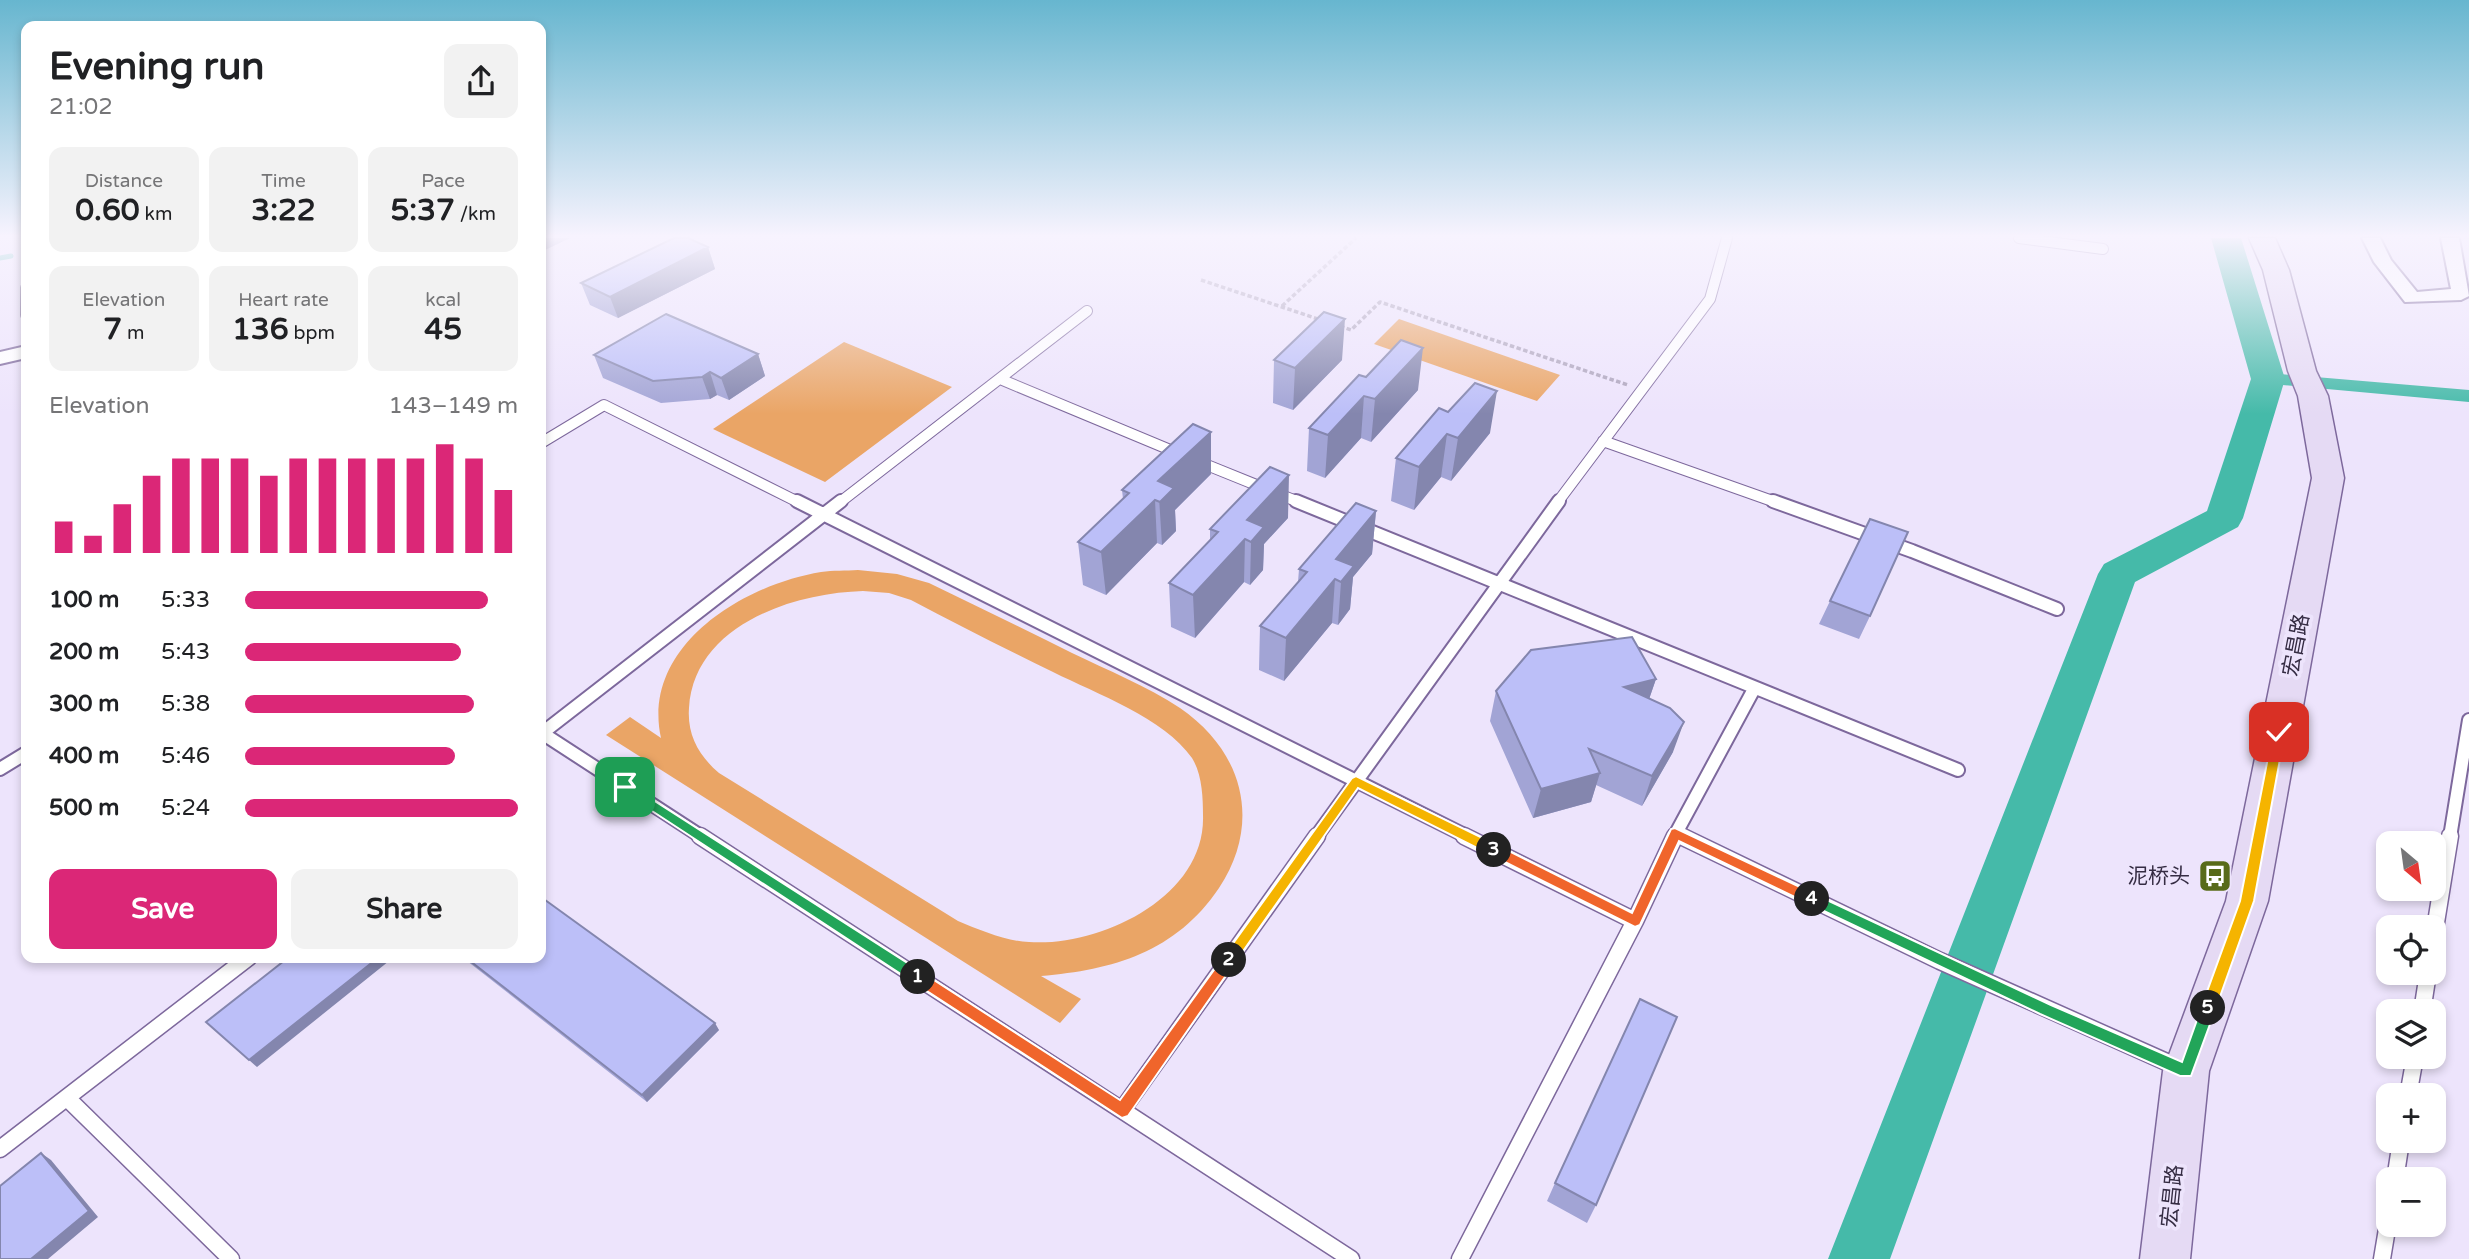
<!DOCTYPE html>
<html lang="en">
<head>
<meta charset="utf-8">
<style>
  body { margin:0; font-family:"Varela Round","Noto Sans SC",sans-serif; background:#f2f2f2; color:#202124; height:100vh; display:flex; flex-direction:column; font-size:26px; white-space:nowrap }
  * { box-sizing:border-box; margin:0 }
  p { font-size:23px; color:#757577 }
  .icon { flex:none; width:38px; height:38px; fill:none; stroke:currentColor; stroke-width:2; stroke-linecap:round; stroke-linejoin:round }
  .map { position:relative; flex:1; overflow:hidden }
  .panel { position:absolute; left:21px; top:21px; width:525px; height:942px; display:flex; flex-direction:column; background:#fff; border-radius:14px; box-shadow:0 4px 10px #0003 }
  .panel>* { flex:none }
  .needle { width:46px; rotate:151deg }
  .fabs { position:absolute; left:2376px; top:831px; display:grid; gap:14px }
  .fabs a { display:grid; place-items:center; width:70px; height:70px; border-radius:14px; background:#fff; box-shadow:0 4px 10px #0003; font-size:35px }
  .pin { position:absolute; display:grid; place-items:center; width:60px; height:60px; color:#fff; margin:-30px; border-radius:14px; box-shadow:0 4px 10px #0006 }
  .km { position:absolute; width:35px; height:35px; margin:-18px; border-radius:50%; background:#222; color:#fff; font-size:19px; line-height:35px; text-align:center }
  .round { display:grid; place-items:center; flex:none; width:74px; height:74px; border-radius:14px; background:#f2f2f2 }
  .overview { display:flex; align-items:center; justify-content:space-between; height:119px; padding:0 28px }
  h1 { font-size:38px; font-weight:700; line-height:52px }
  .metrics { display:grid; grid-template-columns:repeat(3,1fr); gap:10px; height:119px; padding:7px 28px }
  .metrics div { display:grid; align-content:center; border-radius:14px; background:#f2f2f2; text-align:center }
  .metrics b { font-size:30px; font-weight:700 }
  .metrics small { font-size:19px; font-weight:400 }
  .metrics p { font-size:19px }
  .chart { height:196px; padding:14px 28px }
  .chart p { display:flex; justify-content:space-between }
  .chart svg { width:100%; height:126px; margin-top:7px; stroke:#db2777; stroke-width:6 }
  .button { display:flex; gap:14px; margin-top:auto; padding:14px 28px }
  .button a { flex:1; height:80px; border-radius:14px; background:#db2777; color:#fff; font-size:28px; font-weight:700; line-height:80px; text-align:center }
  .button a+a { background:#f2f2f2; color:#202124 }
  ul { padding:0 28px; list-style:none; font-size:23px }
  li { display:grid; grid-template-columns:112px 84px 1fr; align-items:center; height:52px }
  li i { height:18px; border-radius:9px; background:#db2777 }
  .map>svg:first-child { display:block }
</style>
</head>
<body>
<div class="map">
<svg width="2469" height="1259" viewBox="0 0 2469 1259">
  <rect width="100%" height="100%" fill="#ede4fc"/>
  <path fill="#eaa566" fill-rule="evenodd" d="M 1399,319 L 1560,375 L 1537,401 L 1374,344 Z
    M 844,342 L 952,387 L 825,482 L 713,429 Z
    M 858,570 L 897,574 L 929,583 C 976,606 1024,629 1072,653 C 1107,670 1147,686 1180,708 C 1244,752 1262,823 1219,888 C 1176,952 1113,970 1041,976 L 1081,999 L 1060,1023 L 606,735 L 630,717 L 661,738 C 641,647 742,585 821,572 C 833,570 846,571 858,570 ZM 863,591 L 889,593 L 911,600 C 958,625 1006,649 1053,672 C 1097,694 1164,718 1192,758 C 1202,774 1203,797 1203,815 C 1206,897 1100,947 1029,942 C 1005,941 980,930 958,921 L 719,773 C 699,756 687,735 689,708 C 694,625 793,593 863,591 Z"/>
  <g fill="none" stroke-linecap="round" stroke-linejoin="round">
    <path stroke="#45baa9" stroke-width="5" d="M 0,258 L 11,256"/>
    <path fill="#45baa9" fill-rule="evenodd" d="M 2268,373 L 2469,390 L 2469,402 L 2261,383 L 2258,379 L 2261,375 Z"/>
    <path fill="#45baa9" fill-rule="evenodd" d="M 2211,238 L 2241,238 L 2285,379 L 2243,518 L 2238,527 L 2135,582 L 1890,1259 L 1828,1259 L 2098,574 L 2104,564 L 2207,511 L 2251,379 Z"/>
    <defs>
      <path id="lane-far2" d="M 2019,238 L 2103,249
        M 26,288 L 26,315
        M 1000,379 L 1180,454
        M 1603,441 L 1778,503
        M 541,443 L 604,405 L 800,503
        M 1197,461 L 1301,503
        M 839,503 L 1087,311
        M 1557,503 L 1710,299 L 1727,238"/>
      <path id="lane-far1" d="M 797,501 L 1468,837
        M 1296,501 L 1958,770
        M 1773,501 L 1912,551 L 2057,609
        M 542,733 L 702,837
        M 541,734 L 841,501
        M 0,769 L 26,753
        M 1676,833 L 1685,837
        M 1316,837 L 1559,501
        M 1674,837 L 1754,689
        M 2450,837 L 2469,720"/>
      <path id="lane" d="M 700,836 L 1351,1259
        M 1464,836 L 1635,921
        M 1681,836 L 1940,961 L 2180,1068
        M 2434,935 L 2450,836
        M 2422,1012 L 2428,973
        M 2408,1096 L 2415,1057
        M 67,1098 L 231,1259
        M 1122,1110 L 1317,836
        M 0,1149 L 249,957
        M 2395,1180 L 2401,1141
        M 1460,1259 L 1635,921 L 1675,836
        M 2382,1259 L 2389,1217"/>
      <path id="street" d="M 2362,238 L 2380,238 L 2391,260 L 2417,292 L 2451,289 L 2441,238 L 2459,238 L 2469,296 L 2461,300 L 2405,302 L 2374,262 Z
        M 26,346 L 26,358 L 0,364 L 0,352 Z"/>
      <path id="secondary" d="M 2249,238 L 2275,238 L 2289,270 L 2316,371 L 2328,396 L 2344,478 L 2268,901 L 2209,1071 L 2190,1259 L 2140,1259 L 2163,1071 L 2226,901 L 2312,478 L 2298,396 L 2288,371 L 2263,270 Z"/>
    </defs>
    <use href="#lane-far2" stroke="#7d689c" stroke-width="12"/>
    <use href="#lane-far1" stroke="#7d689c" stroke-width="16"/>
    <use href="#lane" stroke="#7d689c" stroke-width="19"/>
    <use href="#street" stroke="#7d689c" stroke-width="4"/>
    <use href="#secondary" stroke="#7d689c" stroke-width="3"/>
    <path stroke="#aea5bd" stroke-width="3.5" stroke-dasharray="4.5 2.5" stroke-linecap="butt" d="M 1201,280 L 1321,320
      M 1282,306 L 1356,238
      M 1340,326 L 1351,330 L 1380,302 L 1628,385"/>
    <use href="#lane-far2" stroke="#fff" stroke-width="10"/>
    <use href="#lane-far1" stroke="#fff" stroke-width="12"/>
    <use href="#lane" stroke="#fff" stroke-width="16"/>
    <use href="#street" fill="#fff" fill-rule="evenodd"/>
    <use href="#secondary" fill="#e5daf4" fill-rule="evenodd"/>
  </g>
  <path fill="#a2a4d5" d="M 708,247 L 715,269 L 618,318 L 590,305 L 581,283 Z
    M 758,354 L 765,376 L 729,400 L 717,395 L 710,399 L 661,403 L 603,378 L 594,355 Z
    M 1274,360 L 1342,360 L 1293,410 L 1273,403 Z
    M 1366,377 L 1418,390 L 1371,442 L 1361,438 L 1325,478 L 1307,471 L 1309,428 Z
    M 1439,408 L 1490,433 L 1451,481 L 1441,477 L 1414,510 L 1391,501 L 1396,458 Z
    M 1211,432 L 1211,474 L 1175,510 L 1176,531 L 1162,545 L 1157,543 L 1106,595 L 1083,585 L 1078,542 L 1123,499 L 1122,490 Z
    M 1376,511 L 1372,554 L 1353,577 L 1350,609 L 1338,625 L 1332,623 L 1284,681 L 1259,670 L 1260,626 L 1298,582 L 1299,569 Z
    M 1288,518 L 1264,544 L 1263,570 L 1250,585 L 1244,582 L 1195,638 L 1171,627 L 1169,583 L 1210,540 L 1210,529 Z
    M 1830,601 L 1870,616 L 1859,639 L 1819,624 Z
    M 1656,679 L 1649,699 L 1673,752 L 1642,806 L 1596,785 L 1591,802 L 1533,818 L 1490,721 L 1496,691 Z
    M 462,957 L 541,957 L 719,1030 L 647,1102 Z
    M 1555,1183 L 1596,1205 L 1587,1223 L 1547,1201 Z"/>
  <path fill="#8486ae" d="M 541,238 L 570,238 L 541,252 Z
    M 708,247 L 715,269 L 618,318 L 610,297 Z
    M 1345,319 L 1342,360 L 1293,410 L 1295,368 Z
    M 1423,348 L 1418,390 L 1371,442 L 1375,399 Z
    M 758,354 L 765,376 L 729,400 L 721,378 Z
    M 710,372 L 717,395 L 710,399 L 702,377 Z
    M 1497,391 L 1490,433 L 1451,481 L 1458,438 Z
    M 1364,396 L 1361,438 L 1325,478 L 1328,435 Z
    M 1211,432 L 1211,474 L 1175,510 L 1176,531 L 1162,545 L 1158,481 Z
    M 1447,434 L 1441,477 L 1414,510 L 1419,467 Z
    M 1289,475 L 1288,518 L 1264,544 L 1263,570 L 1250,585 L 1251,542 L 1247,520 Z
    M 1155,500 L 1157,543 L 1106,595 L 1101,552 Z
    M 1376,511 L 1372,554 L 1353,577 L 1350,609 L 1338,625 L 1341,582 L 1335,579 L 1332,623 L 1284,681 L 1286,638 L 1336,559 Z
    M 1245,539 L 1244,582 L 1195,638 L 1193,595 Z
    M 1656,679 L 1646,708 L 1624,687 Z
    M 1684,722 L 1673,752 L 1642,806 L 1652,776 Z
    M 1600,773 L 1591,802 L 1533,818 L 1541,789 Z
    M 379,957 L 394,957 L 257,1067 L 249,1060 Z
    M 715,1023 L 719,1030 L 647,1102 L 642,1095 Z
    M 41,1153 L 51,1160 L 98,1217 L 48,1259 L 31,1259 Z"/>
  <path fill="#bcbff8" stroke="#8486ae" stroke-width="2" d="M 674,238 L 688,238 L 708,247 L 610,297 L 581,283 Z
    M 1324,312 L 1345,319 L 1295,368 L 1274,360 Z
    M 666,314 L 758,354 L 721,378 L 710,372 L 702,377 L 653,381 L 594,355 Z
    M 1401,340 L 1423,348 L 1375,399 L 1364,396 L 1328,435 L 1309,428 L 1359,375 L 1366,377 Z
    M 1475,383 L 1497,391 L 1458,438 L 1447,434 L 1419,467 L 1396,458 L 1439,408 L 1448,412 Z
    M 1193,424 L 1211,432 L 1158,481 L 1174,488 L 1160,502 L 1155,500 L 1101,552 L 1078,542 L 1129,493 L 1122,490 Z
    M 1270,467 L 1289,475 L 1247,520 L 1264,527 L 1251,542 L 1245,539 L 1193,595 L 1169,583 L 1218,532 L 1210,529 Z
    M 1356,503 L 1376,511 L 1336,559 L 1354,566 L 1341,582 L 1335,579 L 1286,638 L 1260,626 L 1307,572 L 1299,569 Z
    M 1870,519 L 1908,532 L 1870,616 L 1830,601 Z
    M 1632,637 L 1656,679 L 1624,687 L 1670,708 L 1684,722 L 1652,776 L 1589,749 L 1600,773 L 1541,789 L 1496,691 L 1531,650 Z
    M 541,897 L 715,1023 L 642,1095 L 465,957 L 541,957 Z
    M 289,957 L 379,957 L 249,1060 L 206,1022 Z
    M 1640,999 L 1677,1017 L 1596,1205 L 1555,1183 Z
    M 41,1153 L 89,1211 L 31,1259 L 0,1259 L 0,1186 Z"/>
  <linearGradient id="sky" x2="0" y2="1"><stop stop-color="#67b6cf"/><stop offset="0.57" stop-color="#f7f3fe"/><stop offset="1" stop-color="#f7f3fe" stop-opacity="0"/></linearGradient>
  <rect width="2469" height="414" fill="url(#sky)"/>
  <path fill="#22a559" stroke="#fff" stroke-width="2" d="M 625,782 L 923,973 L 923,982 L 913,982 L 620,790 L 620,783 Z"/>
  <path fill="#f0652b" stroke="#fff" stroke-width="2" d="M 1229,954 L 1234,956 L 1234,964 L 1128,1116 L 1122,1118 L 913,982 L 911,977 L 918,971 L 923,973 L 1120,1100 L 1224,956 Z"/>
  <path fill="#f5b400" stroke="#fff" stroke-width="2" d="M 1356,776 L 1499,846 L 1499,854 L 1489,854 L 1358,788 L 1234,964 L 1224,964 L 1224,956 L 1352,778 Z"/>
  <path fill="#f0652b" stroke="#fff" stroke-width="2" d="M 1675,828 L 1817,895 L 1817,903 L 1807,903 L 1679,841 L 1640,925 L 1635,927 L 1489,854 L 1487,850 L 1494,845 L 1499,846 L 1632,913 L 1671,829 Z"/>
  <path fill="#22a559" stroke="#fff" stroke-width="2" d="M 1812,893 L 2051,1005 L 2182,1062 L 2203,1003 L 2214,1003 L 2216,1008 L 2191,1076 L 2180,1076 L 2040,1014 L 1807,903 L 1807,895 Z"/>
  <path fill="#f5b400" stroke="#fff" stroke-width="2" d="M 2279,727 L 2285,732 L 2254,901 L 2216,1008 L 2208,1014 L 2201,1008 L 2240,901 L 2273,732 Z"/>
  <defs>
    <symbol id="bus-square" viewBox="-11 -11 22 22"><rect x="-9" y="-9" width="18" height="18" rx="4" fill="#586b19" stroke="#ede4fc"/><path d="M-5-6H5V4H4V6H2V4H-2V6H-4V4H-5ZM-3.5-4V0h7V-4ZM-3.5 1.2v1.5H-2V1.2ZM2 1.2v1.5H3.5V1.2Z" fill="#fff"/></symbol>
  </defs>
  <g fill-rule="evenodd">
    <use href="#bus-square" x="2196" y="857" width="38" height="38"/>
  </g>
  <g text-anchor="middle" stroke-width="7" stroke-linejoin="round" paint-order="stroke">
    <g font-size="21" fill="#352c43" stroke="#ede4fc">
      <text transform="translate(2296 645) rotate(-79)" y="7">宏昌路</text>
      <text transform="translate(2172 1196) rotate(-84)" y="7">宏昌路</text>
    </g>
    <g font-size="21" fill="#352c43" stroke="#ede4fc" text-anchor="end">
      <text x="2190" y="883">泥桥头</text>
    </g>
  </g>
</svg>
<div class="fabs">
<a><svg class="needle" viewBox="-14 -14 28 28"><path d="M0-13l5 13h-10z" fill="#e53935"/><path d="M0 13l5-13h-10z" fill="#757577"/></svg></a>
<a><svg class="icon" aria-label="locate" viewBox="0 0 24 24"><circle cx="12" cy="12" r="6"/><path d="M12 2v4M12 18v4M2 12h4M18 12h4"/></svg></a>
<a><svg class="icon" aria-label="layers" viewBox="0 0 24 24"><path d="M12 4l9 5-9 5-9-5zM3 14l9 5 9-5"/></svg></a>
<a>+</a>
<a>−</a>
</div>
<div class="pin" style="left:625px;top:787px;background:#1e9e55"><svg class="icon" aria-label="arrive" viewBox="0 0 24 24"><path d="M6 21V4h12l-3 4 3 4H6"/></svg></div>
<div class="pin" style="left:2279px;top:732px;background:#d93025"><svg class="icon" aria-label="check" viewBox="0 0 24 24"><path d="M5 12l5 5 9-10"/></svg></div>
<b class="km" style="left:918px;top:977px">1</b>
<b class="km" style="left:1229px;top:960px">2</b>
<b class="km" style="left:1494px;top:850px">3</b>
<b class="km" style="left:1812px;top:899px">4</b>
<b class="km" style="left:2208px;top:1008px">5</b>
<section class="panel">
<div class="overview"><div><h1>Evening run</h1><p>21:02</p></div><a class="round"><svg class="icon" aria-label="share" viewBox="0 0 24 24"><path d="M12 15V3M7 8l5-5 5 5M5 13v7h14v-7"/></svg></a></div>
<div class="metrics">
<div><p>Distance</p><b>0.60<small> km</small></b></div>
<div><p>Time</p><b>3:22</b></div>
<div><p>Pace</p><b>5:37<small> /km</small></b></div>
</div>
<div class="metrics">
<div><p>Elevation</p><b>7<small> m</small></b></div>
<div><p>Heart rate</p><b>136<small> bpm</small></b></div>
<div><p>kcal</p><b>45</b></div>
</div>
<div class="chart"><p><span>Elevation</span>143–149 m</p>
<svg viewBox="0 0 160 44" preserveAspectRatio="none"><path d="M5 44V33M15 44V38M25 44V27M35 44V17M45 44V11M55 44V11M65 44V11M75 44V17M85 44V11M95 44V11M105 44V11M115 44V11M125 44V11M135 44V6M145 44V11M155 44V22"/></svg>
</div>
<ul>
<li><b>100 m</b>5:33<i style="width:89%"></i></li>
<li><b>200 m</b>5:43<i style="width:79%"></i></li>
<li><b>300 m</b>5:38<i style="width:84%"></i></li>
<li><b>400 m</b>5:46<i style="width:77%"></i></li>
<li><b>500 m</b>5:24<i style="width:100%"></i></li>
</ul>
<div class="button"><a>Save</a><a>Share</a></div>
</section>
</div>
</body>
</html>
